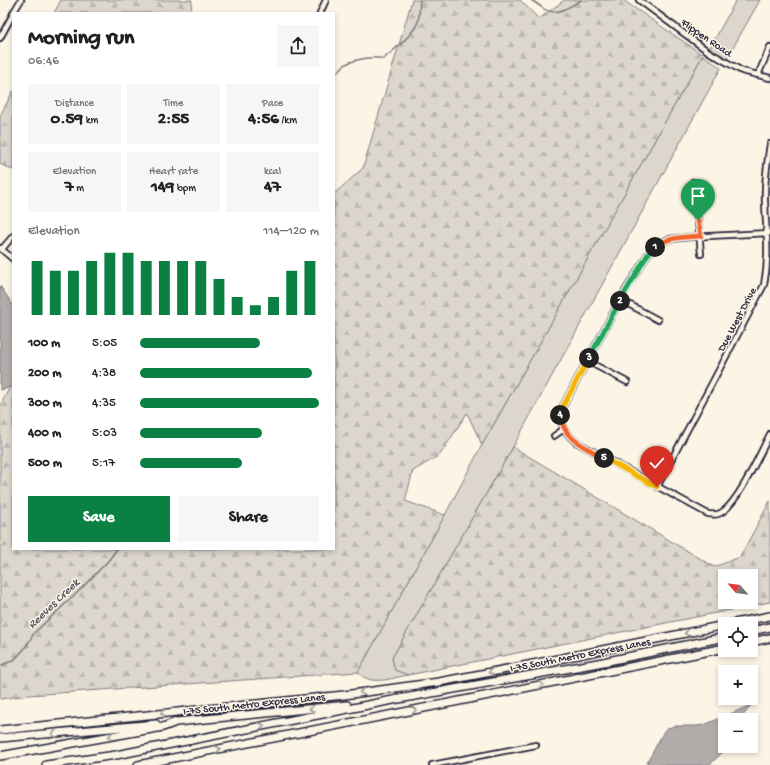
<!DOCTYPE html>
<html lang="en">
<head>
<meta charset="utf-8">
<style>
  body { margin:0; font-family:"Gochi Hand",sans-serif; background:#f6f6f6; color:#222; height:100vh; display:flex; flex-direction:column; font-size:15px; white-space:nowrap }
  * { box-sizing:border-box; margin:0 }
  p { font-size:13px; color:#767676 }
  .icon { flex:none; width:22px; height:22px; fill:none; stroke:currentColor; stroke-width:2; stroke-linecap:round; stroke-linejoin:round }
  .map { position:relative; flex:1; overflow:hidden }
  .details { position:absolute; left:12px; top:12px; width:323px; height:538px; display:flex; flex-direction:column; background:#fff; border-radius:0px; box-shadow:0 2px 6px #0003 }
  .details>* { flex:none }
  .needle { width:26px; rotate:298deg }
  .controls { position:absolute; left:718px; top:569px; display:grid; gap:8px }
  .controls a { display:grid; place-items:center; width:40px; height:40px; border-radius:0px; background:#fff; box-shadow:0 2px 6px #0003; font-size:20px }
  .pin { position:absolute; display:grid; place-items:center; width:34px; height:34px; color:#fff; margin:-41px -17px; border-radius:50% 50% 50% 0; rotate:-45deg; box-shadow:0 0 4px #0007 }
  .pin .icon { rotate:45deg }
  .km { position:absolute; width:20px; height:20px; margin:-10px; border-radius:50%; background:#222; color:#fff; font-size:11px; line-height:20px; text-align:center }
  .round { display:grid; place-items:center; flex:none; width:42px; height:42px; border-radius:0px; background:#f6f6f6 }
  .headline { display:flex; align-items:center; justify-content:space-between; height:68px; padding:0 16px }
  h1 { font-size:22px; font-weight:800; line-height:30px }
  .figures { display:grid; grid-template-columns:repeat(3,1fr); gap:6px; height:68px; padding:4px 16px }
  .figures div { display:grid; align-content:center; border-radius:0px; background:#f6f6f6; text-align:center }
  .figures b { font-size:17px; font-weight:800 }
  .figures small { font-size:11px; font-weight:400 }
  .figures p { font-size:11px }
  .chart { height:112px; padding:8px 16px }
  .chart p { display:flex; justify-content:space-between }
  .chart svg { width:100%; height:72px; margin-top:4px; stroke:#0b8043; stroke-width:6 }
  .primary-button { display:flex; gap:8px; margin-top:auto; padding:8px 16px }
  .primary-button a { flex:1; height:46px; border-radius:0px; background:#0b8043; color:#fff; font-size:16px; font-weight:800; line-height:46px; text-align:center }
  .primary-button a+a { background:#f6f6f6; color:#222 }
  ul { padding:0 16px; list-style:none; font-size:13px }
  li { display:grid; grid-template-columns:64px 48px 1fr; align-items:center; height:30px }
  li i { height:10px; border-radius:5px; background:#0b8043 }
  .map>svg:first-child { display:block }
</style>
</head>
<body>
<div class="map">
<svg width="770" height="765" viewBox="0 0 770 765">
  <defs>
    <pattern id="forest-firs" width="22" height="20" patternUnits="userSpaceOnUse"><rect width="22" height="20" fill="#dcd6cc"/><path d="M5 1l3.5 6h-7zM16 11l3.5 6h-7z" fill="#bcb7b0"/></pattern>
  </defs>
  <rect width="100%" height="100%" fill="#fcf5e5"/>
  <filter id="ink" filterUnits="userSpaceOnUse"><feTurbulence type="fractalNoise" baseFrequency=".025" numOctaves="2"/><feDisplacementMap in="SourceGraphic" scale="8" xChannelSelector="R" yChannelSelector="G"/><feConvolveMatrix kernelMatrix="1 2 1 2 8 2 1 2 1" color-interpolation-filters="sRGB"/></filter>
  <g filter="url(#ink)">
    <path fill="#dcd6cc" stroke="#7f7c84" d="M 736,0 L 760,0 L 726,60 L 709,50 Z
      M 703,55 L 721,68 L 513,447 L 392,658 L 395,670 L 408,675 C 391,678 371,687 358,672 L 445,515 L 482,445 Z"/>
    <path fill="url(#forest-firs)" stroke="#7f7c84" fill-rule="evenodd" d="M 61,0 L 192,0 L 191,13 L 54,13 Z
      M 412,0 L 520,0 L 539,19 L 564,0 L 623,0 L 703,55 L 482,445 L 467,413 L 440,455 L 413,471 L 405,501 L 445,515 L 358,672 L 29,695 L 0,699 L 0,406 L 13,381 L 13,549 L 334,549 L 334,194 L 363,168 Z
      M 13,91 L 13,170 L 0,164 L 0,116 Z
      M 513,447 L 714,567 L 740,557 L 770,501 L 770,602 L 408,675 L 395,670 L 392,658 ZM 725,576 L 751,576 L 751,602 L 725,602 Z"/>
    <path fill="#b2adab" stroke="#78757e" d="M 0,286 L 13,305 L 13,384 L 8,388 L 0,390 Z
      M 751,705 L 740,720 L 725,720 L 725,742 L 722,753 L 709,765 L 646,765 L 664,731 L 668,728 L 674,726 L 697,726 L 704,725 Z"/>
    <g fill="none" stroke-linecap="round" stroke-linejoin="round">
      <path stroke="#78757e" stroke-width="1.5" d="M 531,0 C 536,3 540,6 544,9 C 556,17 571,6 581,0
        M 334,75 C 338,72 342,67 346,64 C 356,59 373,56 383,59 C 394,50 413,35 418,22 C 420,15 419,7 420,0
        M 0,666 L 14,660 L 26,647 L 34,633 L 77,593 L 108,561 L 117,549"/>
      <defs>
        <path id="minor" d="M 639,0 L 709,52 L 742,71 L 770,78
          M 13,13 L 21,0
          M 320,13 L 326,0
          M 0,38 L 13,14
          M 758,75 L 770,47
          M 693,182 L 691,194 L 698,220 L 701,254
          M 770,233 L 689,237 L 670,239 L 659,243 L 648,254 L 624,293 L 563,406 C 558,423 563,431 576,442 L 708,514 C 711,514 715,515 718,514 C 736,509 761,451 770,434
          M 0,248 L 13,259
          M 2,249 L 13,236
          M 621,300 L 658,320
          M 587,361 L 627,382
          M 554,436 L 564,429
          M 657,487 L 764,285 C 770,255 766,232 765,202 C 764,183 767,164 770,144
          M 432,765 L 536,745"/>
        <path id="highway" d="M 729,624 L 770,616
          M 751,631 L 770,627
          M 751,642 L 770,638
          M 0,730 L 344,695 L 439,682 L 533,664 L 725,625
          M 0,738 L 156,724
          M 0,756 L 163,727 L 176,722 L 347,705
          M 46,765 L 116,755 L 393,700 L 598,663 L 725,637
          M 138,765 L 725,648"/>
      </defs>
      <use href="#minor" stroke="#22223b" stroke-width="8"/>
      <use href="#highway" stroke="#22223b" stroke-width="10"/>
      <use href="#minor" stroke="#fcf5e5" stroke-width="4.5"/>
      <use href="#highway" stroke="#fcf5e5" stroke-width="7"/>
    </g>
    <defs><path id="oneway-chevron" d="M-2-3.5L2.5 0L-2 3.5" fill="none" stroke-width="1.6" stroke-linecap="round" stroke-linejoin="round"/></defs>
    <g stroke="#9a9698">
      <use href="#oneway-chevron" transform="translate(687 633) rotate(168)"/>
      <use href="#oneway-chevron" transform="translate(491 672) rotate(169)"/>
      <use href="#oneway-chevron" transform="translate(541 685) rotate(-11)"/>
      <use href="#oneway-chevron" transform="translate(362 692) rotate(172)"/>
      <use href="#oneway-chevron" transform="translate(312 709) rotate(174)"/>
      <use href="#oneway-chevron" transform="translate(414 710) rotate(-11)"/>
      <use href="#oneway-chevron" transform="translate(163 713) rotate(174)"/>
      <use href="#oneway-chevron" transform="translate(262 726) rotate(-11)"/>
      <use href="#oneway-chevron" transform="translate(54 734) rotate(175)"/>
      <use href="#oneway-chevron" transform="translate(111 736) rotate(170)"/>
      <use href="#oneway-chevron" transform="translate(218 749) rotate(-11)"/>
    </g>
  </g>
  <g fill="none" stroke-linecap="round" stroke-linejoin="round" filter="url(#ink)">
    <defs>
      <path id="split-1" d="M 655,247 C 666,237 686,237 701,236 L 698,220"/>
      <path id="split-2" d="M 620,301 L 648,254 L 655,247"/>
      <path id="split-3" d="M 589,358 L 620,301"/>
      <path id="split-4" d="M 560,415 L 563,406 L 589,358"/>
      <path id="split-5" d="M 560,415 C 564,440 584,446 604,458"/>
      <path id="split-6" d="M 604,458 L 657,487"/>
    </defs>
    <use href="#split-1" stroke="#fff" stroke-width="8"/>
    <use href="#split-2" stroke="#fff" stroke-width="8"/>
    <use href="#split-3" stroke="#fff" stroke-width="8"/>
    <use href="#split-4" stroke="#fff" stroke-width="8"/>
    <use href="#split-5" stroke="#fff" stroke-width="8"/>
    <use href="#split-6" stroke="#fff" stroke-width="8"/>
    <use href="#split-1" stroke="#f0652b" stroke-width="5"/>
    <use href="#split-2" stroke="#22a559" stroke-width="5"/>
    <use href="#split-3" stroke="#22a559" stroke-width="5"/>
    <use href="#split-4" stroke="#f5b400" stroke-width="5"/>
    <use href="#split-5" stroke="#f0652b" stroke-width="5"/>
    <use href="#split-6" stroke="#f5b400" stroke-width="5"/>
  </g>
  <g text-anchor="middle" stroke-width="3" stroke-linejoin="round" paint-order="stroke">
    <g font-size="11" fill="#22223b" stroke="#fcf5e5">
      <text transform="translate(707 37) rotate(34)" y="4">Flippen Road</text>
      <text transform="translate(736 319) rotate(-62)" y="4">Due West Drive</text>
      <text transform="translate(580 654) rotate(-11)" y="4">I-75 South Metro Express Lanes</text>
      <text transform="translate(254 703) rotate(-6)" y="4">I-75 South Metro Express Lanes</text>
    </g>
    <g font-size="12" font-style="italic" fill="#545362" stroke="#fcf5e5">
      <text transform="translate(53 603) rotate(-44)" y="4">Reeves Creek</text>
    </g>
  </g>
</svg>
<div class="controls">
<a><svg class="needle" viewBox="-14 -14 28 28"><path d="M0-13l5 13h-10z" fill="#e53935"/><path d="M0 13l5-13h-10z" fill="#767676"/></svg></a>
<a><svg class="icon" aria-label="locate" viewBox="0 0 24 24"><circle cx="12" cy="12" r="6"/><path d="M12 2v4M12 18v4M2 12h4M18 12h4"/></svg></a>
<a>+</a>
<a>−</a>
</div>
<div class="pin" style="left:698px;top:220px;background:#1e9e55"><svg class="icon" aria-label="arrive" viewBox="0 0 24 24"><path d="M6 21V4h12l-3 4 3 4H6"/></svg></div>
<div class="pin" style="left:657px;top:487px;background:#d93025"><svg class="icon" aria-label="check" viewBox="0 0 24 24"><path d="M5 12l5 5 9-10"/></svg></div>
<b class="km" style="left:655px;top:247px">1</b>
<b class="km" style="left:620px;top:301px">2</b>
<b class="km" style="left:589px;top:358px">3</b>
<b class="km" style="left:560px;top:415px">4</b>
<b class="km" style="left:604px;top:458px">5</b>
<section class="details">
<div class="headline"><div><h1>Morning run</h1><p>06:46</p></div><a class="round"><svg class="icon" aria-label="share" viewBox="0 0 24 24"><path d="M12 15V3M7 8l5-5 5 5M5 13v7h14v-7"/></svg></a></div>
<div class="figures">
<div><p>Distance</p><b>0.59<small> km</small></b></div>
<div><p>Time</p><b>2:55</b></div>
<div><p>Pace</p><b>4:56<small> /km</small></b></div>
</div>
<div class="figures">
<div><p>Elevation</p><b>7<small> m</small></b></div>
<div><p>Heart rate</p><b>149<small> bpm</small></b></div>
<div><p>kcal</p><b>47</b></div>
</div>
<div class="chart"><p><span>Elevation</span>114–120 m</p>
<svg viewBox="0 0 160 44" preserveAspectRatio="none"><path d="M5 44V11M15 44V17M25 44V17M35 44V11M45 44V6M55 44V6M65 44V11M75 44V11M85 44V11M95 44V11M105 44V22M115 44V33M125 44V38M135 44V33M145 44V17M155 44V11"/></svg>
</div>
<ul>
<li><b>100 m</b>5:05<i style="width:67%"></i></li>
<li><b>200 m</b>4:38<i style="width:96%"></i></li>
<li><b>300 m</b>4:35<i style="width:100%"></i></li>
<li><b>400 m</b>5:03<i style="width:68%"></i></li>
<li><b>500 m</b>5:17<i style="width:57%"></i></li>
</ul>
<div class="primary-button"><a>Save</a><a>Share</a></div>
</section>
</div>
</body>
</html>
